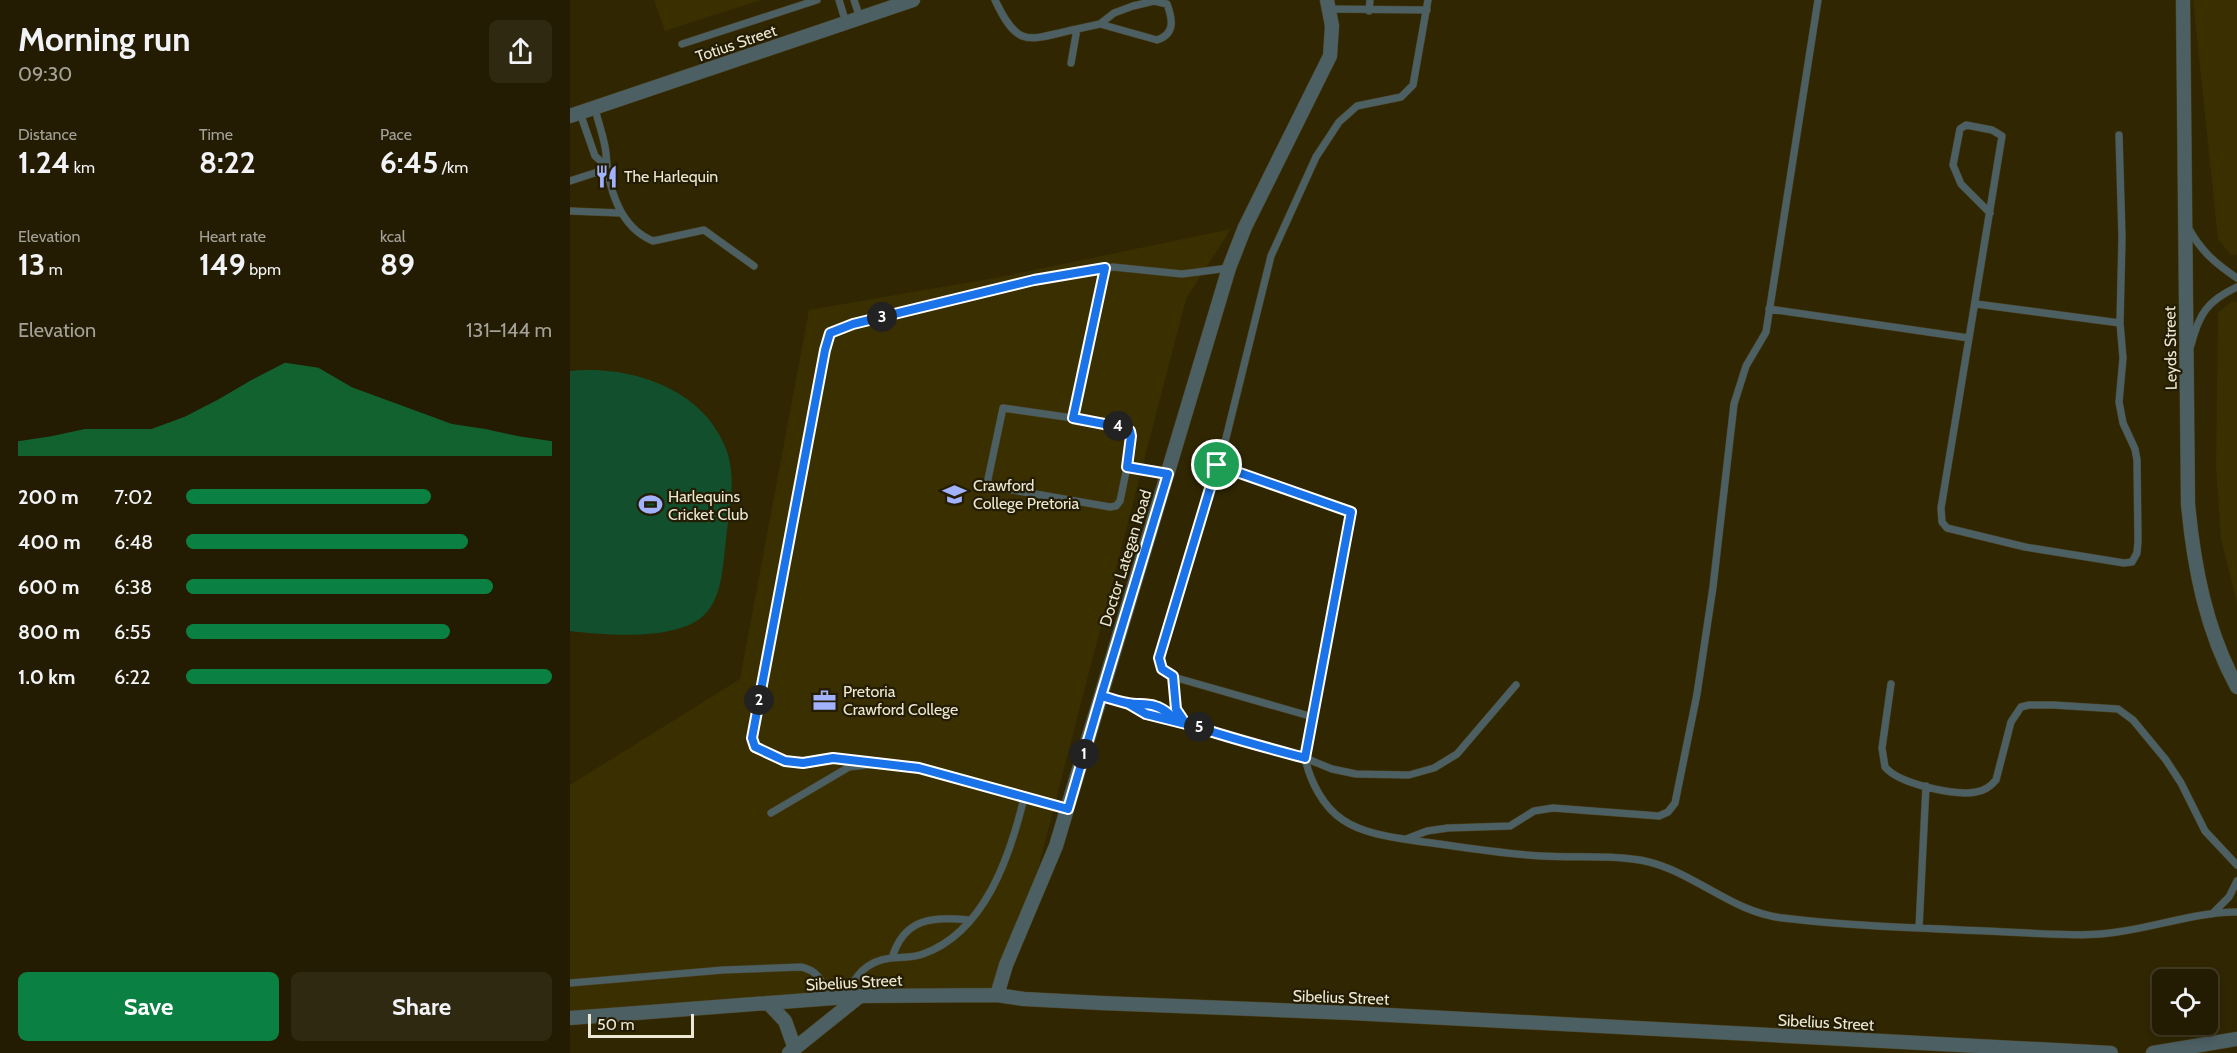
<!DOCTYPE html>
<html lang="en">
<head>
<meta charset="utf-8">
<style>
  body { margin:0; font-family:Cabin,sans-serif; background:#302911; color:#f1f3f6; height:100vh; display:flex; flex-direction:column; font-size:22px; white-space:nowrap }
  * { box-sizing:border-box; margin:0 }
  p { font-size:20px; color:#a3a199 }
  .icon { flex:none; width:33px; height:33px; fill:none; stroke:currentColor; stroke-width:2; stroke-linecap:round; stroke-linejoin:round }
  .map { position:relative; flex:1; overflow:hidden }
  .panel { display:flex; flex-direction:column; background:#241c02; width:570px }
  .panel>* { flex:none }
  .fabs { position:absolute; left:1582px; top:969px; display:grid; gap:12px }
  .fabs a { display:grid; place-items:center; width:66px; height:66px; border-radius:9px; background:#241c02; box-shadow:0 3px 9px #0003,0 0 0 2px #413a24; font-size:30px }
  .scale { position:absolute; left:18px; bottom:15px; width:106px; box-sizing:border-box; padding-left:6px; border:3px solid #ede8d4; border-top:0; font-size:16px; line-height:21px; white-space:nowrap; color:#ede8d4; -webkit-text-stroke:4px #241d03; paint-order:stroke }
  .pin { position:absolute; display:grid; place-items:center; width:51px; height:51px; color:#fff; margin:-26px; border:3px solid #fff; border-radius:50%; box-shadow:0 2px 6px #0007 }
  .km { position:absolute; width:30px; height:30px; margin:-15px; border-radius:50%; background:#222; color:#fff; font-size:16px; line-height:30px; text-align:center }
  .round { display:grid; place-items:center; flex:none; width:63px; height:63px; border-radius:9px; background:#302911 }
  .overview { display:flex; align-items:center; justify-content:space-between; height:102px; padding:0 18px }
  h1 { font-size:33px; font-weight:700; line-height:45px }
  .figures { display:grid; grid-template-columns:repeat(3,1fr); gap:9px; height:102px; padding:6px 18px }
  .figures div { display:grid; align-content:center }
  .figures b { font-size:30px; font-weight:700 }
  .figures small { font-size:16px; font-weight:400 }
  .figures p { font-size:16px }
  .chart { height:168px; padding:12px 18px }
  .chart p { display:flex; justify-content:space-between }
  .chart svg { width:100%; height:108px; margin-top:6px; fill:#0b8043; opacity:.7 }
  .primary-button { display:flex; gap:12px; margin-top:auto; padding:12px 18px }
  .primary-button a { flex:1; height:69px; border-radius:9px; background:#0b8043; color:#fff; font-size:24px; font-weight:700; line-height:69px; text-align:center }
  .primary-button a+a { background:#302911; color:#f1f3f6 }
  ul { padding:0 18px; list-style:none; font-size:20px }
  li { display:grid; grid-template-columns:96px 72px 1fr; align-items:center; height:45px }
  li i { height:15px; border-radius:8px; background:#0b8043 }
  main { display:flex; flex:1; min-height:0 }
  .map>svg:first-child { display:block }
</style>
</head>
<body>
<main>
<section class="panel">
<div class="overview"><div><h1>Morning run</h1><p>09:30</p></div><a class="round"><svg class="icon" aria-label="share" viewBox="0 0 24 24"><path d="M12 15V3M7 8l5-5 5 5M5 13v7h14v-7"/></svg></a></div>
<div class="figures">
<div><p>Distance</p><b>1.24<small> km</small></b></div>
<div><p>Time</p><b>8:22</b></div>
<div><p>Pace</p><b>6:45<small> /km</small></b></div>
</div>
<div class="figures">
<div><p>Elevation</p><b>13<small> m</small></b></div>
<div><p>Heart rate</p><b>149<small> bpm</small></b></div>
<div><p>kcal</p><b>89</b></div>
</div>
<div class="chart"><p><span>Elevation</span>131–144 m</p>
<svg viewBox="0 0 160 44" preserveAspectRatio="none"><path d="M0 44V38L10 36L20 33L30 33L40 33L50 28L60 21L70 13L80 6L90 8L100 16L110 21L120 26L130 31L140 33L150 36L160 38V44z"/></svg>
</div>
<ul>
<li><b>200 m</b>7:02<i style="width:67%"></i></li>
<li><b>400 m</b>6:48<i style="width:77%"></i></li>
<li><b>600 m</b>6:38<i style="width:84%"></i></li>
<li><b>800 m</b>6:55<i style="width:72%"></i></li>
<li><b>1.0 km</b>6:22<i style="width:100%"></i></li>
</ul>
<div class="primary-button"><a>Save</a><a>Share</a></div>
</section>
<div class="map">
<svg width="1667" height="1053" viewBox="0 0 1667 1053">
  <rect width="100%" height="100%" fill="#302602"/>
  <path fill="#3a2f00" d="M 84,0 L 191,0 L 95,31 Z
    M 1623,0 L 1667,0 L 1667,255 L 1660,254 L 1648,239 Z
    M 661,229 L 616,299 L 435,996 L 0,1020 L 0,785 L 170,679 L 239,310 L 435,276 Z
    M 1662,301 L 1667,302 L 1667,603 L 1651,539 L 1646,467 L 1648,313 Z"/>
  <path fill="#114f2d" d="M 0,371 C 60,365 133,388 156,449 C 167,477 159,510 156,539 C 153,562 153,595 136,613 C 110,642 35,635 0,631 Z"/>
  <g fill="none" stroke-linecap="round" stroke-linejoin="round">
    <defs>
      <path id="service" d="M 269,0 L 276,23
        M 284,0 L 290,18
        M 425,0 C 449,51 459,39 507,29 L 501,63
        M 759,9 L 857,10
        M 799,11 L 800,0
        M 507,29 L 530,24 L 544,13 L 563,6 L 584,1 L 597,4 C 603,20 605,34 587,40 L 530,24
        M 112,44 L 247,0
        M 25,108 C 28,123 35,139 36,154 C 38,187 49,227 83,241 L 134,230 L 184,266
        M 10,113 L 25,156 L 35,165
        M 0,181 L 37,169
        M 0,211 L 50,213
        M 1619,229 C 1631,251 1646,264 1667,278
        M 535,268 L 503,418 L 433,408 L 418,479 L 419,484 L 425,487 L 540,507 L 546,506 L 550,501 L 557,467 L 598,474
        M 1406,304 L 1550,323
        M 1199,309 L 1399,338 L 1432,136 L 1422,130 L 1396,125 L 1390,129 L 1383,165 L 1391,184 L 1420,213
        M 1399,338 L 1371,508 L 1372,522 L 1377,528 L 1455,547 L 1554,563 L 1562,562 L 1567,553 L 1568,541 L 1567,460 L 1565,449 L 1553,423 L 1549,402 L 1553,358 L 1550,323 L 1552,237 L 1549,135
        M 1621,345 C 1629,314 1637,301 1667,287
        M 503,418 L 555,428 L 560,431 L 557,467
        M 647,465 L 781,512 L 735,758 C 740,781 753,807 773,820 C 795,835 828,838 854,842 C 893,847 933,854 972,856 C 1002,858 1032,855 1062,859 C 1117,864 1157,912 1213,918 C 1280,926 1348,928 1416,931 C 1453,932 1493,937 1530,934 C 1576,931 1621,912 1667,912
        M 603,676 L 605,706 L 613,720
        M 1321,684 L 1312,748 L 1315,767 C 1329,784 1385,796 1406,792 C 1414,791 1421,786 1426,780 L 1441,722 L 1451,707 L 1459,705 L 1483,705 L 1548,709 L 1563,720 L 1596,760 L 1611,783 L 1635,831 L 1667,865
        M 531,696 C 540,699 550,703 559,704 C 578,706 593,704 607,720
        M 559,704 L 576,714 L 607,720 L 735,758 L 762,769 L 786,774 L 839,775 L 864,768 L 887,754 L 946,685
        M 743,717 L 607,678 C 593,671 588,664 590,649 L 655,442 L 701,256 L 746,157 L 769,122 L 787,106 L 831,97 L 843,85 L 858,0
        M 306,764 L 263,758 L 233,763 L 215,761 L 188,750 L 181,739 L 255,350 L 260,333 L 283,324 L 464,280 L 524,270 L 543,267 L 612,274 L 659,268
        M 201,813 L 279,767 L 306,764 L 349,768 L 498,809
        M 836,839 L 857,831 L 878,828 L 940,826 L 964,811 L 983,808 L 1089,816 L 1098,812 L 1105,803 L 1127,694 L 1143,587 L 1164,404 L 1176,366 L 1196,332 L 1248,0
        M 1642,914 L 1659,897 L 1667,881
        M 1349,928 L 1356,786
        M 322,958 C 334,918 363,916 399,920
        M 0,983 L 153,970 L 231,967 C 250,971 252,983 260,998
        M 274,997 C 286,976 295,961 321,958 C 332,957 342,958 353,954 C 415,932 440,856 454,798"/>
      <path id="minor" d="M 1613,0 L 1618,504 C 1624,568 1636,630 1667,687
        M 0,116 L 343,0
        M 427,995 L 436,965 L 486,846 L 659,268 L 675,227 L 760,56 L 762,26 L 757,0
        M 198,1003 L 215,1021 L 225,1049
        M 0,1018 L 290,996 L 427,995 L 454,999 L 531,1003 L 781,1013 L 1541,1053
        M 219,1053 L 290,996
        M 1583,1053 L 1667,1039"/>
    </defs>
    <use href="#service" stroke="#4a411f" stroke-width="8"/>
    <use href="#minor" stroke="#4a411f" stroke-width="15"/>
    <use href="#service" stroke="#4c5f63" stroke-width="7"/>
    <use href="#minor" stroke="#4c5f63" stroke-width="14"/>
  </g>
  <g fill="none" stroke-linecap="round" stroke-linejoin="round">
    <defs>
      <path id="route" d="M 647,465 L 589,658 L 592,669 L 603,676 L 606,709 L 616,724 L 576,714 L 559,704 L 531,696 L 498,809 L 349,768 L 263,758 L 233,763 L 215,761 L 185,747 L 182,738 L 255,350 L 260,333 L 283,324 L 464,280 L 535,268 L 503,418 L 555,428 L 560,431 L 561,436 L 557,467 L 598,474 L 531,696 C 540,698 549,702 558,703 C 567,705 576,703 585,706 C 597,709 602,719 612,722 C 652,736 694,747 735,758 L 781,512 L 647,465"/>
    </defs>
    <use href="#route" stroke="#fff" stroke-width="12"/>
    <use href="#route" stroke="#1a73e8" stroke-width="8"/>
  </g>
  <defs>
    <symbol id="restaurant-bare" viewBox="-9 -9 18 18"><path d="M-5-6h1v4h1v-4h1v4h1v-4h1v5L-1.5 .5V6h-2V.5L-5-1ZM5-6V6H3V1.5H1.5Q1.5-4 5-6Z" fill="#a2b2fd" stroke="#241d03" stroke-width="2.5" paint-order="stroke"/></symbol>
    <symbol id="school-bare" viewBox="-9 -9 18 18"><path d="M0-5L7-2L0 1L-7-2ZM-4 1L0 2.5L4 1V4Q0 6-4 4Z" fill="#a2b2fd" stroke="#241d03" stroke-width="2.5" paint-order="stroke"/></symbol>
    <symbol id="stadium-bare" viewBox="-9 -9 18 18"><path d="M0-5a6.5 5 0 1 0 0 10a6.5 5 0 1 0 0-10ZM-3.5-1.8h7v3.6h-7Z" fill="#a2b2fd" stroke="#241d03" stroke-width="2.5" paint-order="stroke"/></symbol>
    <symbol id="office-bare" viewBox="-9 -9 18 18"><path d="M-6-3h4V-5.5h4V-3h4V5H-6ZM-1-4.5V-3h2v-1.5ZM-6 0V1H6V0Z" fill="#a2b2fd" stroke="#241d03" stroke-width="2.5" paint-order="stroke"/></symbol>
  </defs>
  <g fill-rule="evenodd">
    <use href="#restaurant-bare" x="20" y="160" width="33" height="33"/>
    <use href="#school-bare" x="368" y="478" width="33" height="33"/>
    <use href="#stadium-bare" x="64" y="488" width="33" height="33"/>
    <use href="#office-bare" x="238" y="684" width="33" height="33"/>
  </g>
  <g text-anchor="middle" stroke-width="4.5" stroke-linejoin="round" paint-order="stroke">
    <g font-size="16" fill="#ede8d4" stroke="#241d03">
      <text transform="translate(166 43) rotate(-19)" y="6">Totius Street</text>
      <text transform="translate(1600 348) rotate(-91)" y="6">Leyds Street</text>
      <text transform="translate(555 558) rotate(-73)" y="6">Doctor Lategan Road</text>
      <text transform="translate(284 982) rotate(-3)" y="6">Sibelius Street</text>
      <text transform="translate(771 997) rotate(2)" y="6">Sibelius Street</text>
      <text transform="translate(1256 1022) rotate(3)" y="6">Sibelius Street</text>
    </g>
    <g font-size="16" fill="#ede8d4" stroke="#241d03" text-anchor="start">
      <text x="54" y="182">The Harlequin</text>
      <text x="403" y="491">Crawford<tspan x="403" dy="18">College Pretoria</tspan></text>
      <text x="98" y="502">Harlequins<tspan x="98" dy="18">Cricket Club</tspan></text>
      <text x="273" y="697">Pretoria<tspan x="273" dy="18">Crawford College</tspan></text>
    </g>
  </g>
</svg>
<div class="fabs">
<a><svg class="icon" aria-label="locate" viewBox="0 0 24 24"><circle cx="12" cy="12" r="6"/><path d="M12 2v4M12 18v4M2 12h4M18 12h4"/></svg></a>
</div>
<div class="scale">50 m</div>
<div class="pin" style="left:647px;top:465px;background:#1e9e55"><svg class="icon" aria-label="arrive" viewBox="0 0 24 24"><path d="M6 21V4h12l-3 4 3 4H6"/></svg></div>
<b class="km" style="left:514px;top:754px">1</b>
<b class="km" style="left:189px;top:700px">2</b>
<b class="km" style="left:312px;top:317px">3</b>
<b class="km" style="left:548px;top:426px">4</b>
<b class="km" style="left:629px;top:727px">5</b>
</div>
</main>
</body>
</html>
